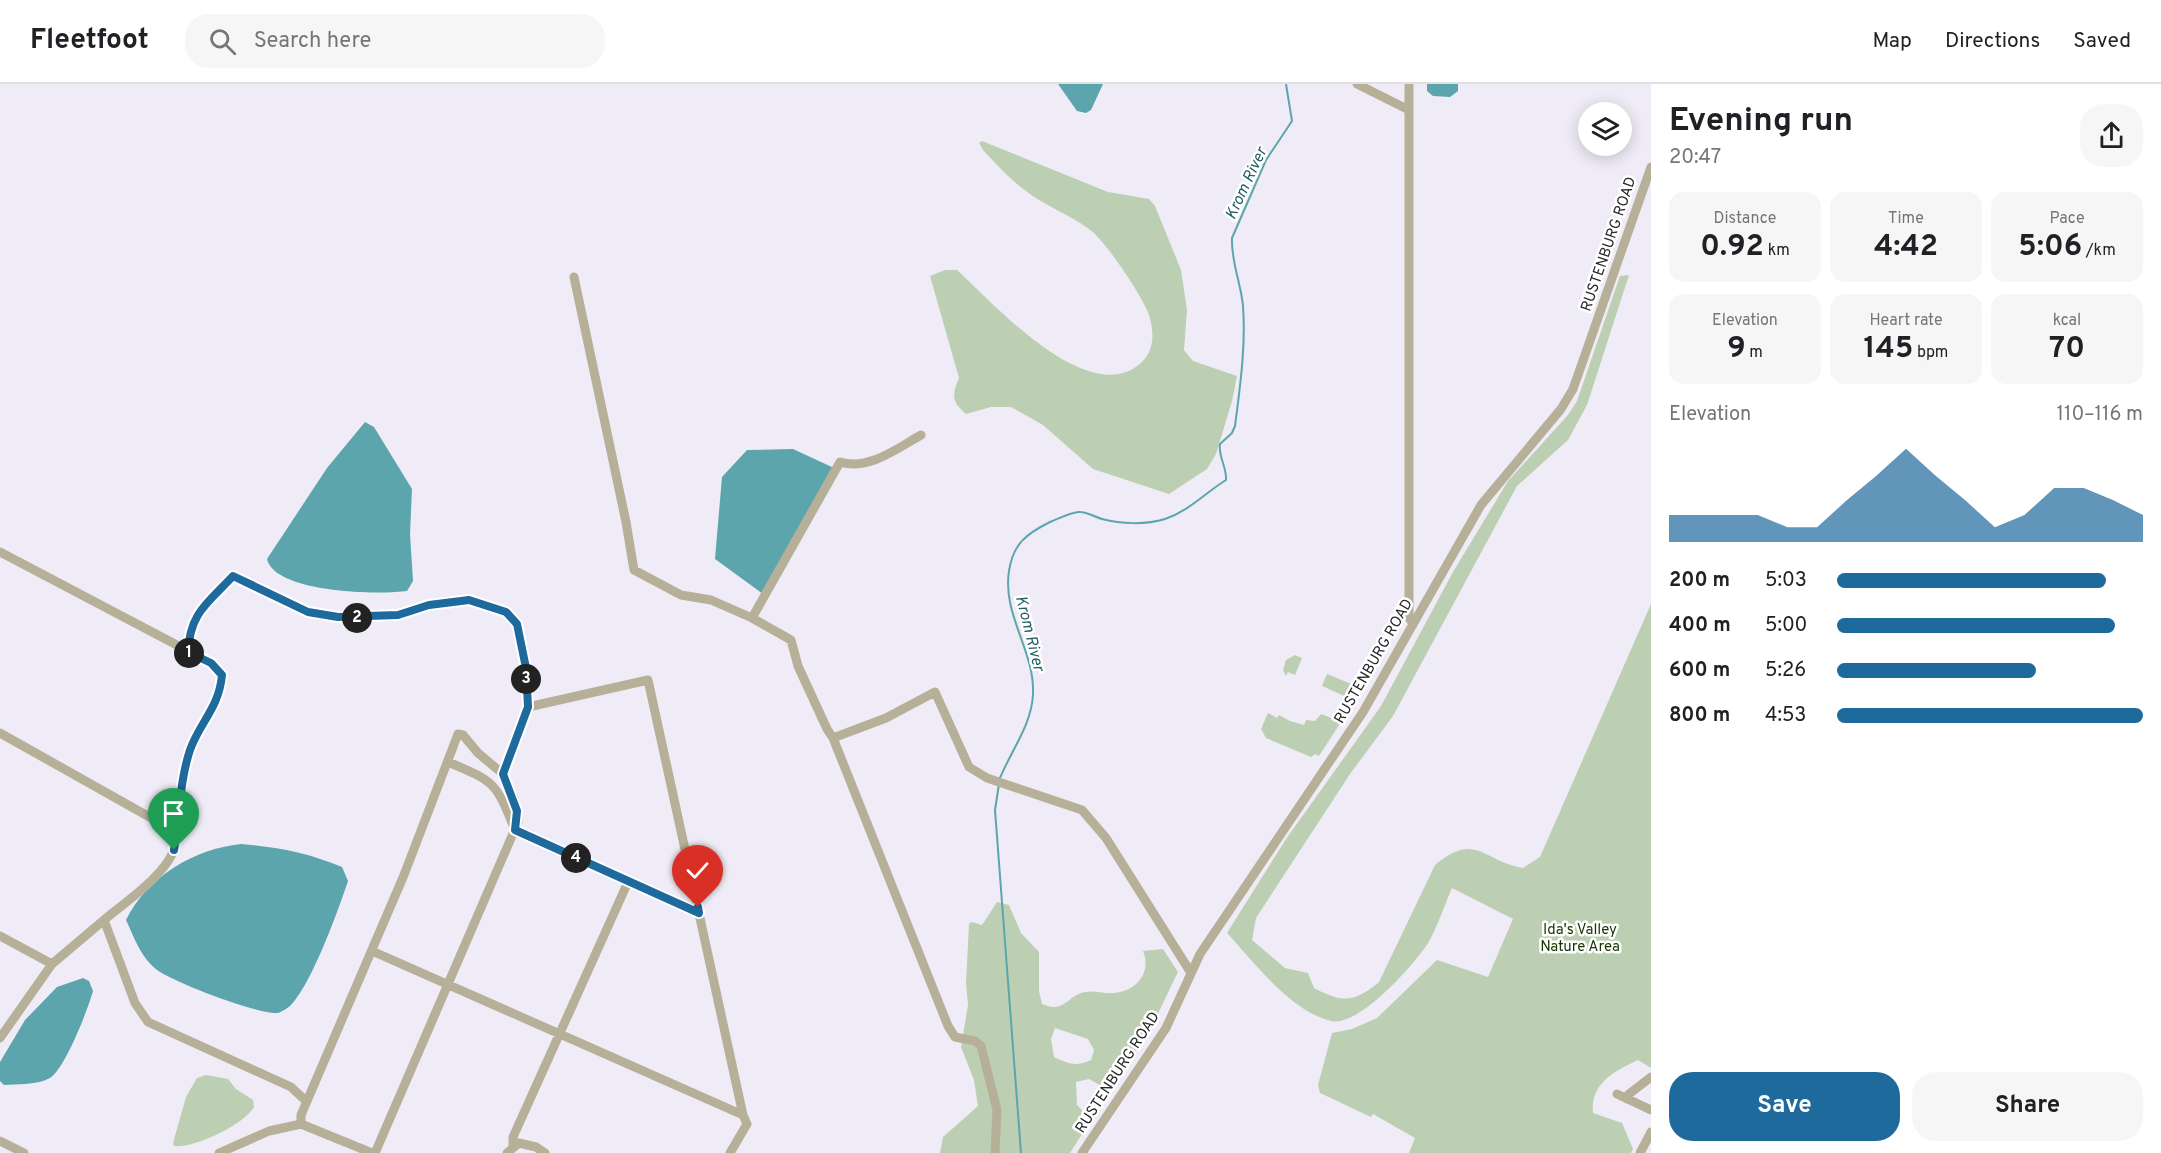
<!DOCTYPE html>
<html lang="en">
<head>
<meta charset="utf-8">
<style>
  body { margin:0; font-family:Overpass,sans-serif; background:#f6f6f6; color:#202124; height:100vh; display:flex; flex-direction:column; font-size:22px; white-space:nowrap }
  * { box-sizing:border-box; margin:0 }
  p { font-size:20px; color:#757577 }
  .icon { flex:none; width:33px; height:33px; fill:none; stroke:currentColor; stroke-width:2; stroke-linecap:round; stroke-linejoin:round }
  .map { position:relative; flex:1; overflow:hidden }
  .panel { display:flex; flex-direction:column; background:#fff; width:510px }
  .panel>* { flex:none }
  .tools { position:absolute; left:1578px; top:18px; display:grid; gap:12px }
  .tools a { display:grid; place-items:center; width:54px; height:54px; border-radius:50%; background:#fff; box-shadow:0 3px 15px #0003; font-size:30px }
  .pin { position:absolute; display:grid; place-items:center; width:51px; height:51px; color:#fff; margin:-62px -26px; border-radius:50% 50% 50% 0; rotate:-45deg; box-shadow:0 0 6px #0007 }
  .pin .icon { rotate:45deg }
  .km { position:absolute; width:30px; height:30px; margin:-15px; border-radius:50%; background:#222; color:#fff; font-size:16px; line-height:30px; text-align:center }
  .round { display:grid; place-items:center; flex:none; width:63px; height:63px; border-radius:24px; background:#f6f6f6 }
  .overview { display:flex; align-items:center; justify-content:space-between; height:102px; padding:0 18px }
  h1 { font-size:33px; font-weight:700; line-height:45px }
  .stats { display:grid; grid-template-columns:repeat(3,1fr); gap:9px; height:102px; padding:6px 18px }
  .stats div { display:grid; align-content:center; border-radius:15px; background:#f6f6f6; text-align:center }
  .stats b { font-size:30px; font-weight:700 }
  .stats small { font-size:16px; font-weight:400 }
  .stats p { font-size:16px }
  .chart { height:168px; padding:12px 18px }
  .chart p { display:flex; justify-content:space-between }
  .chart svg { width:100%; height:108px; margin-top:6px; fill:#1f6a9d; opacity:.7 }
  .button { display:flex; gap:12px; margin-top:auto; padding:12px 18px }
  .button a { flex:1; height:69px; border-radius:24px; background:#1f6a9d; color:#fff; font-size:24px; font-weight:700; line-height:69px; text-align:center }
  .button a+a { background:#f6f6f6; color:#202124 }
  ul { padding:0 18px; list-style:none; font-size:20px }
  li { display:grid; grid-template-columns:96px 72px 1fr; align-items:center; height:45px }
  li i { height:15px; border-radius:8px; background:#1f6a9d }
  header { display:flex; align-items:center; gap:36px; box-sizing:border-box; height:84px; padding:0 30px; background:#fff; border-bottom:2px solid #e0e0e0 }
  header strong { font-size:28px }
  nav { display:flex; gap:33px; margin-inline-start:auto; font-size:21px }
  .search { width:420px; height:54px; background:#f6f6f6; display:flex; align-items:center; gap:15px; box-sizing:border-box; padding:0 21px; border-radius:24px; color:#757577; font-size:22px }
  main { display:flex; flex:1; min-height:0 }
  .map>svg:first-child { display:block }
</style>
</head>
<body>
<header>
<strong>Fleetfoot</strong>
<div class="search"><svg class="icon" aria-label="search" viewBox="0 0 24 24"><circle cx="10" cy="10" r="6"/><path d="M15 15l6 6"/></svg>Search here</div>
<nav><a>Map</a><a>Directions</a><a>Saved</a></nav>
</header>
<main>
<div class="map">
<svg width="1651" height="1069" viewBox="0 0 1651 1069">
  <rect width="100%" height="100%" fill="#efecf7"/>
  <path fill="#bccfb2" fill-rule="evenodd" d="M 982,57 L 1108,108 L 1149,115 L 1155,122 L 1181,186 L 1187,226 L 1184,266 L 1193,277 L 1237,292 L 1232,317 L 1216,370 L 1207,385 L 1169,410 L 1093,385 L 1043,341 L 1011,323 L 991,323 L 966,330 C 951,317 952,311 959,294 L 930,192 L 945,186 L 957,186 C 994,220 1090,327 1142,278 C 1156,265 1154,242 1147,226 C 1139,208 1105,156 1089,145 C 1070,131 1048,123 1030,110 C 1012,98 997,81 983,66 L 979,59 Z
    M 1629,191 L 1587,321 L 1568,356 L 1517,402 L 1393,632 L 1350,690 L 1256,834 L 1252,856 L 1285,884 L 1308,889 L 1314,904 C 1342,919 1354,919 1379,898 L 1435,781 C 1476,747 1482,777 1523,784 L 1540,773 L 1651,520 L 1651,984 L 1638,976 C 1615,987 1590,999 1593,1029 L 1622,1039 L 1633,1065 L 1631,1069 L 1409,1069 L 1415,1054 L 1373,1030 L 1371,1033 L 1320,1009 L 1318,1001 L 1332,949 L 1352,945 L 1377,934 L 1437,876 L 1488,893 L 1513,835 L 1452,804 C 1444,822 1438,842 1428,859 C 1415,880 1358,944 1331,937 C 1290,927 1254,878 1227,849 L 1286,755 L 1381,622 L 1453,488 L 1508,397 L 1568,331 L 1577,317 L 1620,192 Z
    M 1295,571 L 1302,574 L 1295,591 L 1288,588 L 1286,592 L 1283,586 L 1286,576 Z
    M 1327,590 L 1354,601 L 1349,614 L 1322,602 Z
    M 1268,629 L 1277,634 L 1279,631 L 1290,637 L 1304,641 L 1306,636 L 1315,637 L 1321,630 L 1341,638 L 1319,672 L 1315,670 L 1311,673 L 1266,654 L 1261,645 Z
    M 997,818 L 1009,821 L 1021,849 L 1039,868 L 1039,907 L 1042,920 C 1065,930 1066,912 1085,908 C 1094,906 1104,910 1113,909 C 1136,908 1152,889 1143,867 L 1163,865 L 1178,888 L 1151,944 L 1107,1011 L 1098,1000 L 1089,995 L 1076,998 L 1077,1021 L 1091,1036 L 1070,1069 L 940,1069 L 943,1053 L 978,1022 L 974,996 L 961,963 L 968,921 L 966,899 L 969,840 L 972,838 L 982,841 ZM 1055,944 L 1088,955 L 1094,966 L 1091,976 C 1077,983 1068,980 1054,973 L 1051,955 Z
    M 206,991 L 228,995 L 236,1005 L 253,1016 L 254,1023 C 245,1040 193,1065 174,1062 L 173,1059 L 186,1013 L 197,994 Z"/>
  <path fill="#5da5ac" d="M 1058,0 L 1103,0 L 1091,26 L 1086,29 L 1077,27 Z
    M 1427,0 L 1458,0 L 1458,7 L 1450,13 L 1433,12 L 1427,7 Z
    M 365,338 L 374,343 L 412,405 L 410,450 L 413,497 L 407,507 C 379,511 275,509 267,475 L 327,384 Z
    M 793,365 L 834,384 L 763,510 L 715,475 L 722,393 L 747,366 Z
    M 241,760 C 277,763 309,769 342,783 L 348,797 C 338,827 311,902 290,922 C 288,924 281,928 278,929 C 259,931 173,898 157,886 C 141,874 134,853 126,836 C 148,792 194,765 241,760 Z
    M 83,894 L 89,897 L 93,907 C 88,925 65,985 50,994 C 38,1001 17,1000 4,1001 L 0,997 L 0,978 L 25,936 L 57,903 Z"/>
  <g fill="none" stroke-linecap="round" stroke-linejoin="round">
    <path stroke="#5da5ac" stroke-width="2" d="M 1000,694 C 1011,667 1032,640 1033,610 C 1035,567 1002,531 1009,487 C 1013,460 1026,450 1050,438 C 1058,435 1073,427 1080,428 C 1087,428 1095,433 1102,435 C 1121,440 1146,441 1165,435 C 1189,427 1205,409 1226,396 C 1227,383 1218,373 1220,360 L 1232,349 L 1235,342 C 1240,303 1246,262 1243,222 C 1241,199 1231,178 1232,154 L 1266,76 L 1292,37 L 1286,0
      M 999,700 L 995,726 L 1021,1069"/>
    <path stroke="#b7b099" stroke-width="9" d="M 1357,0 L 1409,26
      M 1409,0 L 1409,534 L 1412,538
      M 574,193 L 626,438 L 634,486 L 681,511 L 711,516 L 752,534 L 840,378 C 868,387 898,364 921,351
      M 0,468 L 211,579 L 222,591 C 219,622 200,638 190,666 C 179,698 184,733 174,765 C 166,791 124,819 104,836
      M 752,534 L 791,556 L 798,582 L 827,645 L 833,654 L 886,634 L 935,608 L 969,683 L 987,694 L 1082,726 L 1106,754 L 1191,889
      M 188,568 C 190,528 209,519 233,492 L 308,528 L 338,533 L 397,531 L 429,521 L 469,516 L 506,528 L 517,540 L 526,584 L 528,623 L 648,596 L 743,1031 L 747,1040 L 730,1069
      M 0,649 L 178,749
      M 833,654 L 948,942 L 955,953 L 975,957 L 981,962 L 997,1026 L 995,1069
      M 448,678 C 496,698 496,699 515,746 L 628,798 L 513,1053 L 513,1062
      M 503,690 L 528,623
      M 628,798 L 699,829
      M 0,852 L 52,880 L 104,836 L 135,919 L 148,938 L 291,1003 L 306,1017
      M 372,867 L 743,1031
      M 0,954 L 52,880
      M 1617,1010 L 1651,1026
      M 1627,1015 L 1629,1010 L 1651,993
      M 0,1057 L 24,1069
      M 219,1069 L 269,1047 L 301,1040
      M 372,1069 L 301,1040 L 301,1031 L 404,791 L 458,650 L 463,651 L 478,669 L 503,690 L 514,714 L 518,738 L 375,1069
      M 507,1069 L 519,1059 L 536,1063 L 545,1069
      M 1082,1069 L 1166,944 L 1200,870 L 1363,628 L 1481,421 L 1561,325 L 1573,305 L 1651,83
      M 1640,1069 L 1651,1048"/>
  </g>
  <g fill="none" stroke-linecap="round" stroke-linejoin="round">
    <defs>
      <path id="route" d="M 174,766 C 180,733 179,699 190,666 C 200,638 219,624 222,591 L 211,579 L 188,568 C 190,528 208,519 233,492 L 308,528 L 338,533 L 398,531 L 429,521 L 469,516 L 506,528 L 517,540 L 526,584 L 528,623 L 503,690 L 517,727 L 515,746 L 699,829 L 698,823"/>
    </defs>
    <use href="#route" stroke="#fff" stroke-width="12"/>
    <use href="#route" stroke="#1f6a9d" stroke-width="8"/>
  </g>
  <g text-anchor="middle" stroke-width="5" stroke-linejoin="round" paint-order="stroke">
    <g font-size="15" fill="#27272a" stroke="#fff">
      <text transform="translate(1608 160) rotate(-71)" y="5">RUSTENBURG ROAD</text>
      <text transform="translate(1373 577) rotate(-60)" y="5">RUSTENBURG ROAD</text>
      <text transform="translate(1117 988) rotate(-57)" y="5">RUSTENBURG ROAD</text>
    </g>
    <g font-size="15" fill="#193503" stroke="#fff">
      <text x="1580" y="850">Ida's Valley<tspan x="1580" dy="17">Nature Area</tspan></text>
    </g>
    <g font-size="16" font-style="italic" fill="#246065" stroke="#fff">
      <text transform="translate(1245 99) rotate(-65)" y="6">Krom River</text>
      <text transform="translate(1031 549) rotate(76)" y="6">Krom River</text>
    </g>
  </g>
</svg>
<div class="tools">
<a><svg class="icon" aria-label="layers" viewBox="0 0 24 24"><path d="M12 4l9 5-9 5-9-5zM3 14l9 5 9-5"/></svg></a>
</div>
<div class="pin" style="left:174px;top:766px;background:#1e9e55"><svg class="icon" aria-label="arrive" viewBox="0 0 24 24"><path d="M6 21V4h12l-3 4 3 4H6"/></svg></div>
<div class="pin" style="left:698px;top:823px;background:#d93025"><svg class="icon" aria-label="check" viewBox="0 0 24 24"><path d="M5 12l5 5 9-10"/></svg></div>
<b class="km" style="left:189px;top:569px">1</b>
<b class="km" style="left:357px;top:534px">2</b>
<b class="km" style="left:526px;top:595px">3</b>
<b class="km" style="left:576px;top:774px">4</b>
</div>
<section class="panel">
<div class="overview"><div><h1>Evening run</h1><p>20:47</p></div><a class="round"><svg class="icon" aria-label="share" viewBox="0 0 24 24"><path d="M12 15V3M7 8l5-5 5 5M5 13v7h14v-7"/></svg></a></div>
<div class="stats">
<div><p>Distance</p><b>0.92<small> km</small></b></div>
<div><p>Time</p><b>4:42</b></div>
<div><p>Pace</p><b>5:06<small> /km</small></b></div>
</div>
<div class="stats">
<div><p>Elevation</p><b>9<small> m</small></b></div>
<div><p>Heart rate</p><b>145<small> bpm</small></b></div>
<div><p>kcal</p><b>70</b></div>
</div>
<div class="chart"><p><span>Elevation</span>110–116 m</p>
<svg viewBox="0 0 160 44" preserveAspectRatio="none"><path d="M0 44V33L10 33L20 33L30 33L40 38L50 38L60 27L70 17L80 6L90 17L100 27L110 38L120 33L130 22L140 22L150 27L160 33V44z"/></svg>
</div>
<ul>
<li><b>200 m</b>5:03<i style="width:88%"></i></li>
<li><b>400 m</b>5:00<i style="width:91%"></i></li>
<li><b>600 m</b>5:26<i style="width:65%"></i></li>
<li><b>800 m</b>4:53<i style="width:100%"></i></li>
</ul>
<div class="button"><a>Save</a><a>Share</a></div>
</section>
</main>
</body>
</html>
